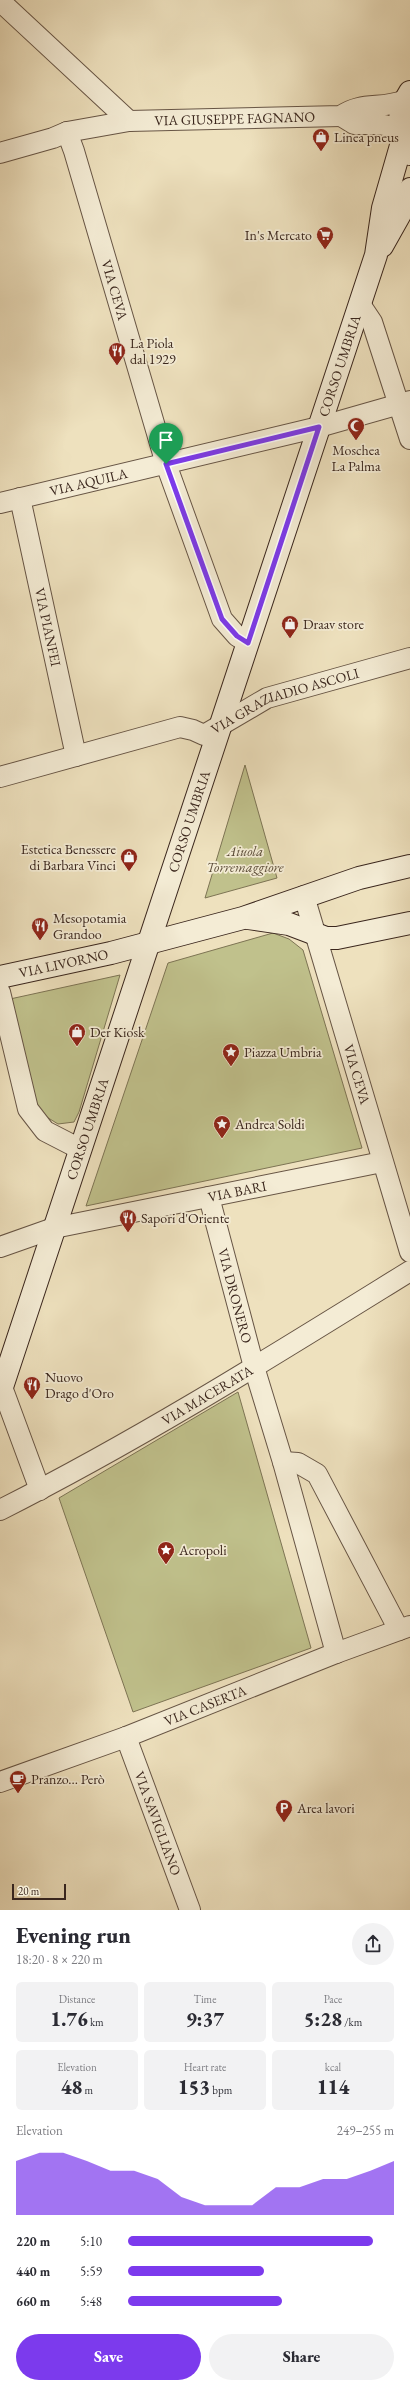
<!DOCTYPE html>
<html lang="en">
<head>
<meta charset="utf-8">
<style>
  body { margin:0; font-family:"EB Garamond",serif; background:#f2f2f3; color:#2b2b33; height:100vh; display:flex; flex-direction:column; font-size:15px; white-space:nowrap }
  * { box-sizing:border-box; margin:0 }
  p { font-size:13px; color:#7c7c81 }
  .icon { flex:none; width:22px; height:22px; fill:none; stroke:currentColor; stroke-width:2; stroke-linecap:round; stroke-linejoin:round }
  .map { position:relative; height:1910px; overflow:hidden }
  .sheet { display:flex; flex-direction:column; background:#fff; flex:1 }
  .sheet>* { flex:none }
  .scale { position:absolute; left:12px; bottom:10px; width:54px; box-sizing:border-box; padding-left:4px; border:2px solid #3a261d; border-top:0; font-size:11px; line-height:14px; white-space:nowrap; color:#3a261d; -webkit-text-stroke:3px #f4ecd5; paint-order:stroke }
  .pin { position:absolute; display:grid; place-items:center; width:34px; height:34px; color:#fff; margin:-41px -17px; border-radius:50% 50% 50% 0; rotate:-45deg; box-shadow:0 0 4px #0007 }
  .pin .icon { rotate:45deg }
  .round { display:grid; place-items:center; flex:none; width:42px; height:42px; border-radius:21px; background:#f2f2f3 }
  .head { display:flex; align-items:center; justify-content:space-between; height:68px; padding:0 16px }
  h1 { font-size:22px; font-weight:800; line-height:30px }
  .figures { display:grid; grid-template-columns:repeat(3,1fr); gap:6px; height:68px; padding:4px 16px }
  .figures div { display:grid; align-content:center; border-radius:6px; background:#f2f2f3; text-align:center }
  .figures b { font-size:20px; font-weight:800 }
  .figures small { font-size:11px; font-weight:400 }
  .figures p { font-size:11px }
  .chart { height:112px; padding:8px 16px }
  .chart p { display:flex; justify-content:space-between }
  .chart svg { width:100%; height:72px; margin-top:4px; fill:#7c3aed; opacity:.7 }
  .action { display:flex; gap:8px; margin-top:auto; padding:8px 16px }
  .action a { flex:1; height:46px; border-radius:24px; background:#7c3aed; color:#fff; font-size:16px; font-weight:800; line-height:46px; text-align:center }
  .action a+a { background:#f2f2f3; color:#2b2b33 }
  ul { padding:0 16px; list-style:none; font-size:13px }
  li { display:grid; grid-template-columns:64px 48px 1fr; align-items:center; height:30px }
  li i { height:10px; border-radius:5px; background:#7c3aed }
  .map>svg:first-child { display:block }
</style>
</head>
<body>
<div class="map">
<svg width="410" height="1910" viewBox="0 0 410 1910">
  <rect width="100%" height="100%" fill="#eee1be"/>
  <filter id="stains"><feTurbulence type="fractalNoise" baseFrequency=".005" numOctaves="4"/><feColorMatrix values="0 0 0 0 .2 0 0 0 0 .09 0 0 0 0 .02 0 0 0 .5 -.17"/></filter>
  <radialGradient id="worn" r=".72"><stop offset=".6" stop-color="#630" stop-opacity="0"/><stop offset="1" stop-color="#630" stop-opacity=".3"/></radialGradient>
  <path fill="#c0c18c" stroke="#7d7454" d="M 245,765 L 277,878 L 205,898 Z
    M 273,933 L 289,939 L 303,950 L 362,1148 L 86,1206 L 168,963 Z
    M 120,975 L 79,1112 L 74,1122 L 58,1124 L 37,1111 L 10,999 Z
    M 238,1392 L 311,1648 L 133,1712 L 59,1498 Z"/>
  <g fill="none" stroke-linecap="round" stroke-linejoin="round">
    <defs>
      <g id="street">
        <path d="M 0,1 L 129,121"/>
        <path d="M 341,116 L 354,124 L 379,124 L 399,128"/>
        <path id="s1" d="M 67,132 L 74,151 L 166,464 L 222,619 L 237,636 L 248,643"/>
        <path id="s2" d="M 0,153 L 53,138 L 67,132 L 129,121 L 341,116 C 362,101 382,110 405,100"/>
        <path d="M 360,304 L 372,322 L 410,439"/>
        <path id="s3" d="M 20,498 L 76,756"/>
        <path id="s4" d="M 0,503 L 319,427 L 410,401"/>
        <path id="s5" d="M 0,777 L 180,727 L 193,730 L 204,735 L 267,698 L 410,658"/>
        <path id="s6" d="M 304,896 L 410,1252"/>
        <path d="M 0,992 L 28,1109 L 45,1131 L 80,1149"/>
        <path id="s7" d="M 209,1197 L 254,1367 L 283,1462 L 336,1653"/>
        <path id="s8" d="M 0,1247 L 54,1228 L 382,1162"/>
        <path d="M 2,1387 L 40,1490"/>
        <path d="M 283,1462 L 298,1463 L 317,1474 L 399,1630"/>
        <path id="s9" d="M 0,1510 C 141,1439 276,1354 410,1271"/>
        <path id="s10" d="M 126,1737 L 190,1910"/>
        <path id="s11" d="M 0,1782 L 126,1737 L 336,1653 L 410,1626"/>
      </g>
      <g id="secondary">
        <path d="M 410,154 C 397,132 396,113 410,92"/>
        <path d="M 382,246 L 400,214 L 410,189"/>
        <path d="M 248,918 L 289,924 L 326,938 L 337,938 L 410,923"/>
        <path id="s12" d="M 0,977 L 111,953 L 243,918 L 359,878 L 410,866"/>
        <path id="s13" d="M 0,1393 L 376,255 L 383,208 L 402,142"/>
      </g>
    </defs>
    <use href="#street" stroke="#675545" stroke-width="22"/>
    <use href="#secondary" stroke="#3a261d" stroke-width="24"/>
    <use href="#street" stroke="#f4ecd5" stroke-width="20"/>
    <use href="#secondary" stroke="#f4ecd5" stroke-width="22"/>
  </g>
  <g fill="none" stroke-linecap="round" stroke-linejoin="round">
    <defs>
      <path id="route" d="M 319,427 L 248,643 L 237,636 L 222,619 L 166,464 Z"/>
    </defs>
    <use href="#route" stroke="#fff" stroke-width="8"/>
    <use href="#route" stroke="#7c3aed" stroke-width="5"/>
  </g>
  <defs>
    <symbol id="shop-pin" viewBox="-11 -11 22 30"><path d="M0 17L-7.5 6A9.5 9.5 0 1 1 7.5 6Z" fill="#8f2418" stroke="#f4ecd5"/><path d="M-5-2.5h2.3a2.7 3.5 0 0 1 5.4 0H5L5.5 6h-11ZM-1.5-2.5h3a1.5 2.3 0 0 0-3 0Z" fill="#fff"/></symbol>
    <symbol id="supermarket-pin" viewBox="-11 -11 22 30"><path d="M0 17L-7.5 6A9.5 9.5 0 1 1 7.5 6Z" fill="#8f2418" stroke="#f4ecd5"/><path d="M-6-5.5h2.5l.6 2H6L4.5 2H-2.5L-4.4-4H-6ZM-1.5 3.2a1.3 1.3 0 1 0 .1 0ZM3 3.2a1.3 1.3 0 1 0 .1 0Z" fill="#fff"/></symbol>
    <symbol id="restaurant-pin" viewBox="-11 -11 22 30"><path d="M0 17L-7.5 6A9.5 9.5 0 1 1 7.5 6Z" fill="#8f2418" stroke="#f4ecd5"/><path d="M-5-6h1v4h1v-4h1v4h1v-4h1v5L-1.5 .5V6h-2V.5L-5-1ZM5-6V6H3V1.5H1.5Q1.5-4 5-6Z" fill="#fff"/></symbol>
    <symbol id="mosque-pin" viewBox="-11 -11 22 30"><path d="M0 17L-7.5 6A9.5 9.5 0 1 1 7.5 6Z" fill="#8f2418" stroke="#f4ecd5"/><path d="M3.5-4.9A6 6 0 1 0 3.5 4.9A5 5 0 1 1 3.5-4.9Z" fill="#fff"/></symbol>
    <symbol id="sight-pin" viewBox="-11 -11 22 30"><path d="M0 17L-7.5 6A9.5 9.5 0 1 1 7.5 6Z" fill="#8f2418" stroke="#f4ecd5"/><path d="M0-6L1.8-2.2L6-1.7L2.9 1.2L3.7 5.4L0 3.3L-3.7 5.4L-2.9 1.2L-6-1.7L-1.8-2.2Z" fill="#fff"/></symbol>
    <symbol id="cafe-pin" viewBox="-11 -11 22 30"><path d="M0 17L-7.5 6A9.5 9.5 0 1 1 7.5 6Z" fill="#8f2418" stroke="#f4ecd5"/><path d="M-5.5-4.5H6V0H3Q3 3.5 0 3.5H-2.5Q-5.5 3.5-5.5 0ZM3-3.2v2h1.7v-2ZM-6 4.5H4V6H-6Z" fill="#fff"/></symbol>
    <symbol id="parking-pin" viewBox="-11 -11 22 30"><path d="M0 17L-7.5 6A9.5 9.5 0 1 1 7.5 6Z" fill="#8f2418" stroke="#f4ecd5"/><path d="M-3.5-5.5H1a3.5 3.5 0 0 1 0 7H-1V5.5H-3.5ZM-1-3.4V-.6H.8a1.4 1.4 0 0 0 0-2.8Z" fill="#fff"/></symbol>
  </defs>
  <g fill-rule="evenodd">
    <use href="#shop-pin" x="311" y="127" width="20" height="27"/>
    <use href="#supermarket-pin" x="315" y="225" width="20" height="27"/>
    <use href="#restaurant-pin" x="107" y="341" width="20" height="27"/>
    <use href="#mosque-pin" x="346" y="416" width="20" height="27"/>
    <use href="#shop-pin" x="280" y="614" width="20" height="27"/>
    <use href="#shop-pin" x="119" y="847" width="20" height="27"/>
    <use href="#restaurant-pin" x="30" y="916" width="20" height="27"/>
    <use href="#shop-pin" x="67" y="1022" width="20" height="27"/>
    <use href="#sight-pin" x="221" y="1042" width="20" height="27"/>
    <use href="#sight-pin" x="212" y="1114" width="20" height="27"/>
    <use href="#restaurant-pin" x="118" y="1208" width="20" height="27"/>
    <use href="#restaurant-pin" x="22" y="1375" width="20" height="27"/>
    <use href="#sight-pin" x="156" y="1540" width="20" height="27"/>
    <use href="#cafe-pin" x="8" y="1769" width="20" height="27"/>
    <use href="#parking-pin" x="274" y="1798" width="20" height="27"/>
  </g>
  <g text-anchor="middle" stroke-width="3.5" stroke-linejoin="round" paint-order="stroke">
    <g font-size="14" fill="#3a261d" stroke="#f4ecd5">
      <text dy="5" stroke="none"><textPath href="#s2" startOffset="239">VIA GIUSEPPE FAGNANO</textPath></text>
      <text dy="5" stroke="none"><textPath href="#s1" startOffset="165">VIA CEVA</textPath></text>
      <text dy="5" stroke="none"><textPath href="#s13" startOffset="1082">CORSO UMBRIA</textPath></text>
      <text dy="5" stroke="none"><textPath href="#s4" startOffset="91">VIA AQUILA</textPath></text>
      <text dy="5" stroke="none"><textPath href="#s3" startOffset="132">VIA PIANFEI</textPath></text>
      <text dy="5" stroke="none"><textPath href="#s5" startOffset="301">VIA GRAZIADIO ASCOLI</textPath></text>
      <text dy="5" stroke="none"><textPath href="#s13" startOffset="602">CORSO UMBRIA</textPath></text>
      <text dy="5" stroke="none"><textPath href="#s12" startOffset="65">VIA LIVORNO</textPath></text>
      <text dy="5" stroke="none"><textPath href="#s6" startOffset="186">VIA CEVA</textPath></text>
      <text dy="5" stroke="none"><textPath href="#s13" startOffset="278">CORSO UMBRIA</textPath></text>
      <text dy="5" stroke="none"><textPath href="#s8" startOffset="244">VIA BARI</textPath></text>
      <text dy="5" stroke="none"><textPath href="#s7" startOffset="102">VIA DRONERO</textPath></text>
      <text dy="5" stroke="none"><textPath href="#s9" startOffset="237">VIA MACERATA</textPath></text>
      <text dy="5" stroke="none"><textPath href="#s11" startOffset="219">VIA CASERTA</textPath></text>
      <text dy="5" stroke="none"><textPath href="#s10" startOffset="92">VIA SAVIGLIANO</textPath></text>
    </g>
    <g font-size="14" fill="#3a261d" stroke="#f4ecd5" text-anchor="start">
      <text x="334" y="142">Linea pneus</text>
      <text x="312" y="240" text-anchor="end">In's Mercato</text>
      <text x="130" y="348">La Piola<tspan x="130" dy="16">dal 1929</tspan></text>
      <text x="356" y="455" text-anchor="middle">Moschea<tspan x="356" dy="16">La Palma</tspan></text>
      <text x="303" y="629">Draav store</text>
      <text x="116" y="854" text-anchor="end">Estetica Benessere<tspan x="116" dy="16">di Barbara Vinci</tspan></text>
      <text x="53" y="923">Mesopotamia<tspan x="53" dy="16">Grandoo</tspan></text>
      <text x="90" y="1037">Der Kiosk</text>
      <text x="244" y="1057">Piazza Umbria</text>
      <text x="235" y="1129">Andrea Soldi</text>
      <text x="141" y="1223">Sapori d'Oriente</text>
      <text x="45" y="1382">Nuovo<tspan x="45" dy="16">Drago d'Oro</tspan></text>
      <text x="179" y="1555">Acropoli</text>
      <text x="31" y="1784">Pranzo... Però</text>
      <text x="297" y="1813">Area lavori</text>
    </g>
    <g font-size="14" font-style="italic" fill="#5c4d39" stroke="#f4ecd5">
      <text x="245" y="856">Aiuola<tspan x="245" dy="16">Torremaggiore</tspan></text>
    </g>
  </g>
  <rect width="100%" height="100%" filter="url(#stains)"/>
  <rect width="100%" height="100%" fill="url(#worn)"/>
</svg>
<div class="scale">20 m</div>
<div class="pin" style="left:166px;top:464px;background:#1e9e55"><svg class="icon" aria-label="arrive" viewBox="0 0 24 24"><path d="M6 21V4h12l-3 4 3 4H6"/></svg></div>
</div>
<section class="sheet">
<div class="head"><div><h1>Evening run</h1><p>18:20 · 8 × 220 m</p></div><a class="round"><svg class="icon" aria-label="share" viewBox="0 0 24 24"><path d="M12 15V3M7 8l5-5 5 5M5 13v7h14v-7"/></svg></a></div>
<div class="figures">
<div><p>Distance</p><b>1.76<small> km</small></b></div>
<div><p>Time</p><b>9:37</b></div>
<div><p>Pace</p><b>5:28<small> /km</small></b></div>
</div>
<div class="figures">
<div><p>Elevation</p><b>48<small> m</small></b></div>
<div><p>Heart rate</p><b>153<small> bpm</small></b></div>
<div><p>kcal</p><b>114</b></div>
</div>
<div class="chart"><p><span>Elevation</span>249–255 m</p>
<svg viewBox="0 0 160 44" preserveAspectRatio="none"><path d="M0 44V11L10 6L20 6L30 11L40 17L50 17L60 22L70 33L80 38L90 38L100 38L110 27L120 27L130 22L140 22L150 17L160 11V44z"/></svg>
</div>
<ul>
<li><b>220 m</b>5:10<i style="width:92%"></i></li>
<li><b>440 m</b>5:59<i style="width:51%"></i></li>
<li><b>660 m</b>5:48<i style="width:58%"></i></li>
</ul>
<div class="action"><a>Save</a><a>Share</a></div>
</section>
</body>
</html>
